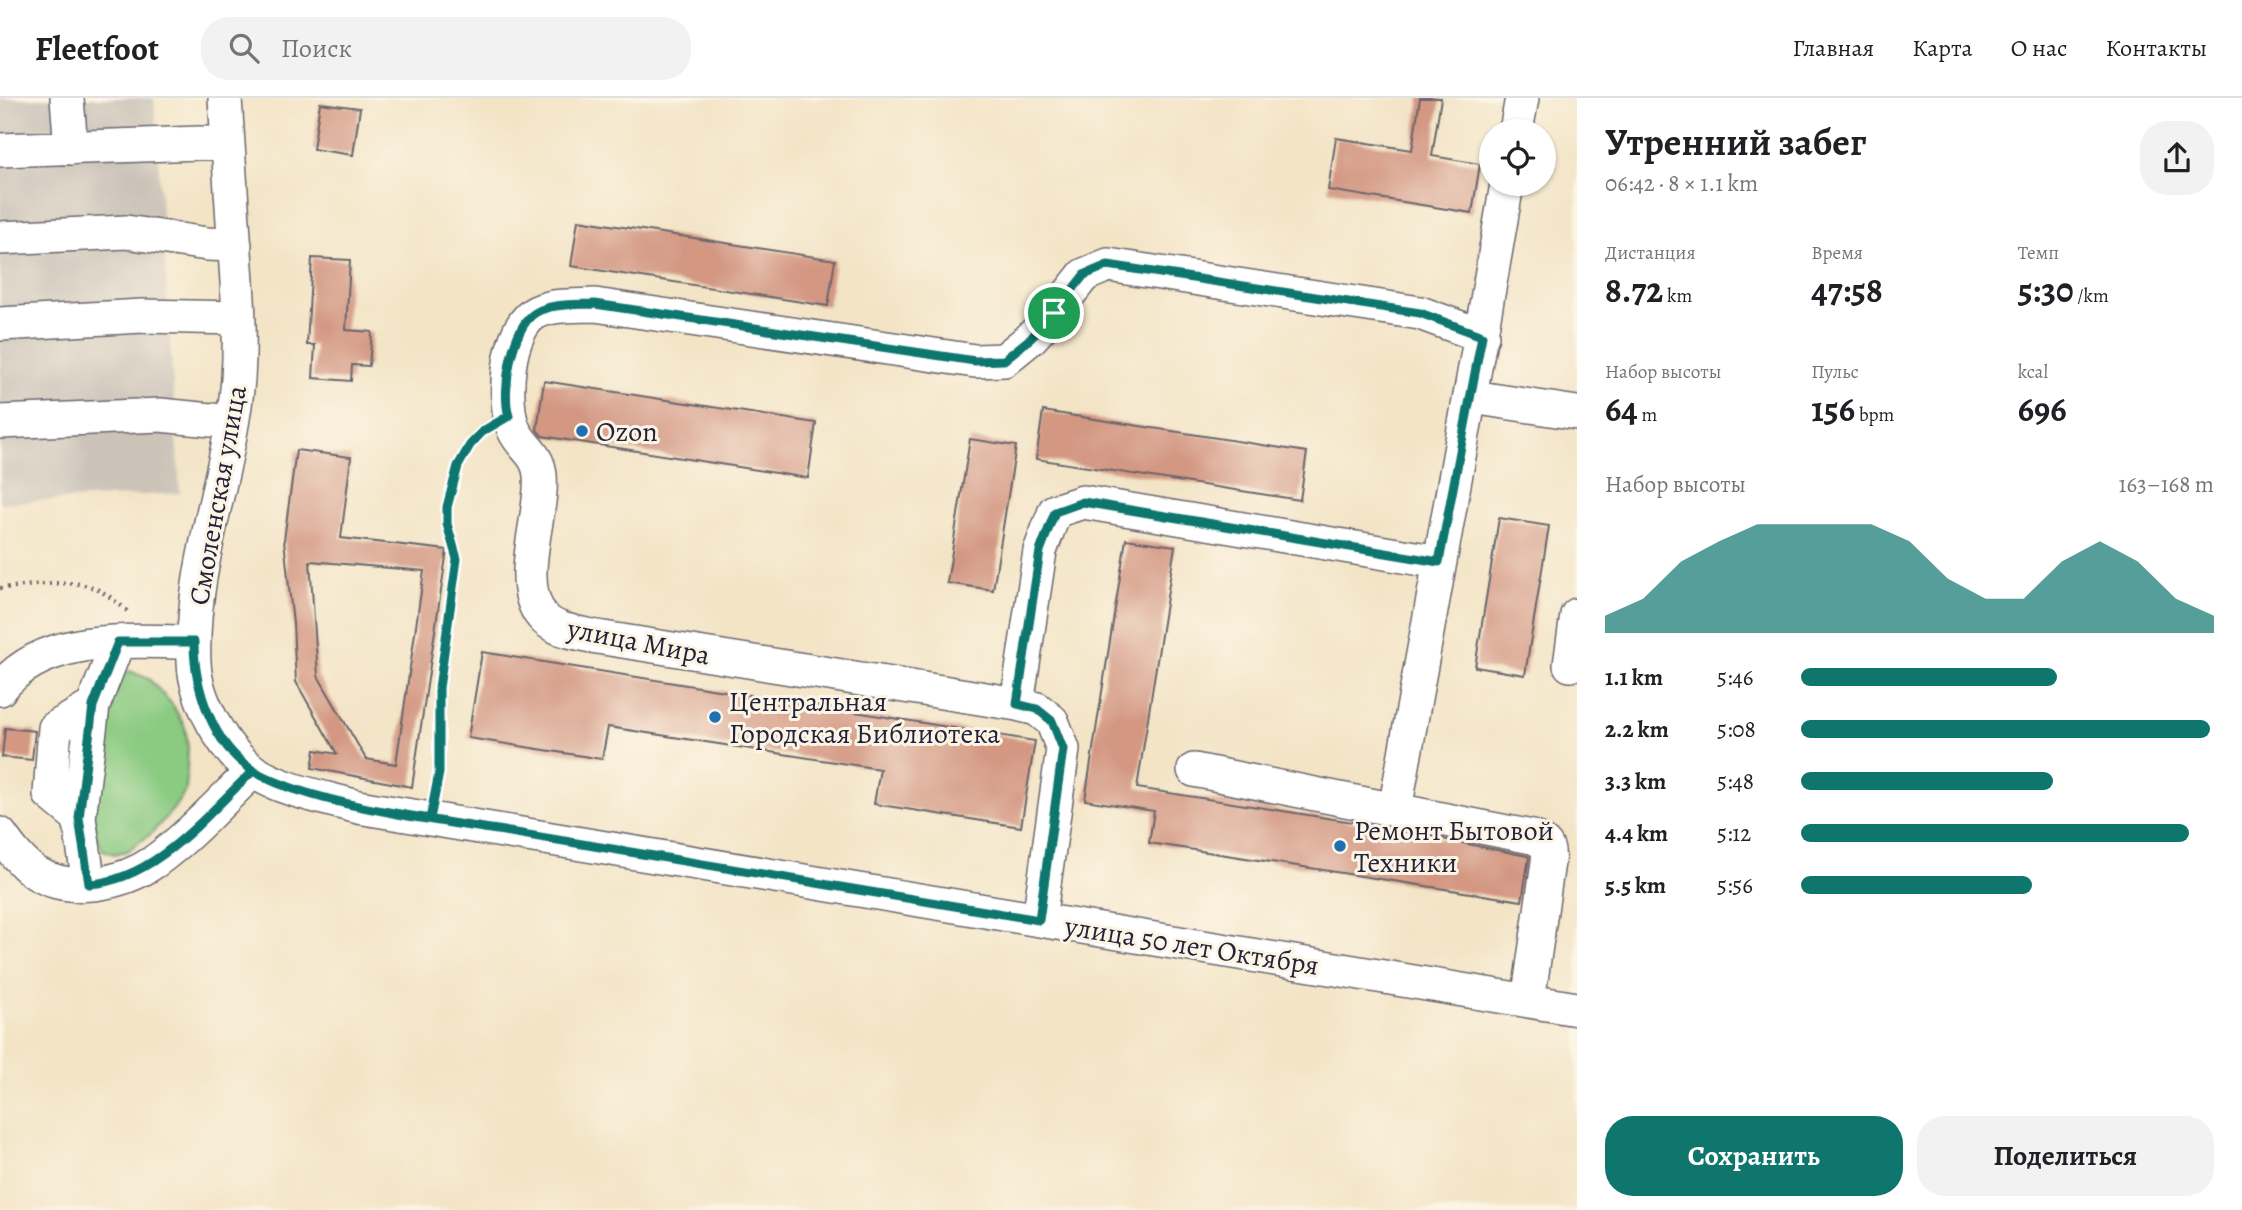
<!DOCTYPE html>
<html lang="ru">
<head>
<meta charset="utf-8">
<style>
  body { margin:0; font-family:Alegreya,serif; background:#f2f2f2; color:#202124; height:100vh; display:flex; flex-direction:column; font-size:26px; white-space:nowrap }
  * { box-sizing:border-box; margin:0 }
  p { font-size:23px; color:#757577 }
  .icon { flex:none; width:38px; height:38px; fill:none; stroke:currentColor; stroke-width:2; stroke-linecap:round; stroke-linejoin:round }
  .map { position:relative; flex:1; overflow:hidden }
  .details { display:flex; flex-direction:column; background:#fff; width:665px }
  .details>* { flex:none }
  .controls { position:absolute; left:1479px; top:21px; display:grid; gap:14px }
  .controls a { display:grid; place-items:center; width:77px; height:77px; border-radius:50%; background:#fff; box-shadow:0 2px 5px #0004; font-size:35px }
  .pin { position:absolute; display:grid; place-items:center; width:60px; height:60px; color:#fff; margin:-30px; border:4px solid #fff; border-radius:50%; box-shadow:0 2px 7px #0007 }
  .round { display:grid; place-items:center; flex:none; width:74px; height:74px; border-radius:28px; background:#f2f2f2 }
  .head { display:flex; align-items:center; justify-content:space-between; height:119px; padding:0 28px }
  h1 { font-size:38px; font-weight:700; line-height:52px }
  .metrics { display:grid; grid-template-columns:repeat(3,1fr); gap:10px; height:119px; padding:7px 28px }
  .metrics div { display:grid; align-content:center }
  .metrics b { font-size:35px; font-weight:700 }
  .metrics small { font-size:19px; font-weight:400 }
  .metrics p { font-size:19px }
  .chart { height:196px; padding:14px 28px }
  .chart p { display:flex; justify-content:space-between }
  .chart svg { width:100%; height:126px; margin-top:7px; fill:#0f766e; opacity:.7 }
  .cta { display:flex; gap:14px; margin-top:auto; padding:14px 28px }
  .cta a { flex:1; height:80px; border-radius:28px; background:#0f766e; color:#fff; font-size:28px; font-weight:700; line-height:80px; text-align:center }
  .cta a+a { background:#f2f2f2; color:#202124 }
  ul { padding:0 28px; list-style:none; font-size:23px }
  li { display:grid; grid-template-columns:112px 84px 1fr; align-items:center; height:52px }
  li i { height:18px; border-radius:9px; background:#0f766e }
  header { display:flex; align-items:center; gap:42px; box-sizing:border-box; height:98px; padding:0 35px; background:#fff; border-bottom:2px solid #e0e0e0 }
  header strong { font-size:33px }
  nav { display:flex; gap:38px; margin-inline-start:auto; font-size:24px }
  .search { width:490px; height:63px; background:#f2f2f2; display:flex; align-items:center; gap:18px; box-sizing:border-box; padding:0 24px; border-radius:28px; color:#757577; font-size:26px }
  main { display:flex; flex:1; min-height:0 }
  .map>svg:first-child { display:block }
</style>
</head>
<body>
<header>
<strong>Fleetfoot</strong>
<div class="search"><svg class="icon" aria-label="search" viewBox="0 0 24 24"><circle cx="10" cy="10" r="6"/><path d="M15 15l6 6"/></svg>Поиск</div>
<nav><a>Главная</a><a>Карта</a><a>О нас</a><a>Контакты</a></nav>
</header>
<main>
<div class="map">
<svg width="1577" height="1112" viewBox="0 0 1577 1112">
  <rect width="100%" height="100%" fill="#fcf5e5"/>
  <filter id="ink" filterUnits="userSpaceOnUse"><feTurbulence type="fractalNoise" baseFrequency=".0143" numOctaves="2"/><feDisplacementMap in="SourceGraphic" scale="14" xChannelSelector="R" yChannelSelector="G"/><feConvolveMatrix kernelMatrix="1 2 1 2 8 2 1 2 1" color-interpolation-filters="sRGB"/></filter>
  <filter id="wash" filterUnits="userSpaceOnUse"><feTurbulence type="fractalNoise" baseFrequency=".00686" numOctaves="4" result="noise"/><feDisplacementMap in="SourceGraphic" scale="28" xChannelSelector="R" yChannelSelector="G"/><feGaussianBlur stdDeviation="1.57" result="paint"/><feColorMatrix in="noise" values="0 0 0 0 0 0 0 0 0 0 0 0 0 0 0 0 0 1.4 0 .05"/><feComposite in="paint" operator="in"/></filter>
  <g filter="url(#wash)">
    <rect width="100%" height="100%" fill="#f3e4c6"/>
    <path fill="#cbc3b8" d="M 0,0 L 154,0 L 180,395 L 0,405 Z"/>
    <path fill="#8aca81" stroke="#56765e" stroke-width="2" d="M 130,573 L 149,581 L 172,606 L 185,629 L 188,649 L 186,692 L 175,709 L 152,735 L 127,753 L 114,756 L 103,752 L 97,739 L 91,706 L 106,606 L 120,577 Z"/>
    <g id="blocks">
      <path fill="#d39782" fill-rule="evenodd" d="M 1420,0 L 1441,0 L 1432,58 L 1480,66 L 1472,115 L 1328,92 L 1336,40 L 1412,52 Z
        M 320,5 L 360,10 L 353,57 L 313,51 Z
        M 578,122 L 835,162 L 828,208 L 571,168 Z
        M 312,160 L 350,162 L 346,232 L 372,234 L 369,268 L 352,267 L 351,283 L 313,280 L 315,247 L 307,247 Z
        M 544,283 L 816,325 L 808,380 L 542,338 L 537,332 Z
        M 1043,313 L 1307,354 L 1300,402 L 1036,361 Z
        M 970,341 L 1016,348 L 993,492 L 947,485 Z
        M 296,352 L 351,359 L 341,440 L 447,452 L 412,689 L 312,670 L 315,652 L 337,656 L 296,584 L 293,526 L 284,442 ZM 310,463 L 424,473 L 396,666 L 366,661 L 318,578 Z
        M 1499,420 L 1549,428 L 1525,577 L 1475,569 Z
        M 1126,441 L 1175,448 L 1137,690 L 1378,728 L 1527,758 L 1529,759 L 1522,803 L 1149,745 L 1154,713 L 1085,702 Z
        M 482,554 L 1035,643 L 1021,729 L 874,706 L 880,671 L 608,629 L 602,661 L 468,640 Z
        M 5,630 L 35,633 L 32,662 L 2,659 Z"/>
    </g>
  </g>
  <g filter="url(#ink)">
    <use href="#blocks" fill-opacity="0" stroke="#6b666c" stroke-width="2"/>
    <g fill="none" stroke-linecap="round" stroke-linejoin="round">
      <defs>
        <path id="minor" d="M 67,0 L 71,50
          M 225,0 C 228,51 232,102 235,154 C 238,196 241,238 238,281 C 230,376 190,468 194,564 C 195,600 223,652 253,673 C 283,693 323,699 358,709 L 1577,911
          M 1516,33 L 1522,0
          M 0,52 L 228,44
          M 0,140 L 126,134 L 207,146 L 235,147
          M 0,226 L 142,218 L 239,220
          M 1472,299 L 1577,315
          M 0,324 L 160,317 L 232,324
          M 1570,567 L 1577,517
          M 0,591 C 45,534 130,544 194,544
          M 1017,606 L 1040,453 L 1055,413 L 1083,404 L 1439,464
          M 1194,672 L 1532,739 C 1546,744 1550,749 1548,764 L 1528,903
          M 1395,712 C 1432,503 1472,295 1507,86
          M 79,720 L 50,696 L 55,630 L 93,608
          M 0,736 C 10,750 21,765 36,775 C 71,796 122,786 154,764 C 190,738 221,703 253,673
          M 89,786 L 79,720 L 93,608 L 118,544
          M 1039,822 L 1063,651 L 1052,623 L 1037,611 L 1017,606 L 591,538 C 575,534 553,532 542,518 C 514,484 544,416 540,377 C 538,355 522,350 514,332 C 502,305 506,229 537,214 C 554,206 576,208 595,207 L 975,263 L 1004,262 L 1031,240 L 1054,215 L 1084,177 L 1108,167 L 1420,215 L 1482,238"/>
      </defs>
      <use href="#minor" stroke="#6b666c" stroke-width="36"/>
      <path stroke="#6b666c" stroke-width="4.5" stroke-dasharray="2 5" stroke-linecap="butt" d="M 0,490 C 25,489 65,481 88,488 C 104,492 117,505 130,515
        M 436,692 C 441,659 437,625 439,591 C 442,549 455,507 457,465 C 458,453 450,440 448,429 C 441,395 460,356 484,333"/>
      <use href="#minor" stroke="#fff" stroke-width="33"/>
    </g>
  </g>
  <g fill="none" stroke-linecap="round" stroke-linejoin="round" filter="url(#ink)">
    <defs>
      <path id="route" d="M 1054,215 L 1031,240 L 1004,262 L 975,263 L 595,206 C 577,207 551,205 535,215 C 512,229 501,293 509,318 L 483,333 L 470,347 L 458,368 L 447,409 L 447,426 L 457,461 L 439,590 L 439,675 L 430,721 C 370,711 308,702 253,673 C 208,715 155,783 89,786 L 79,720 L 93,608 L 118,544 L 194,544 C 194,590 213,648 254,673 C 277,688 303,694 329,701 C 390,717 454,725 516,735 C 691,764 865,793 1039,822 L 1063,651 L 1052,623 L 1037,611 L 1017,606 L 1040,453 L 1055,414 L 1083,404 L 1439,464 L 1482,238 L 1420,215 L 1108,167 L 1084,177 L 1054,215"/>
    </defs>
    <use href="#route" stroke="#fff" stroke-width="14"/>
    <use href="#route" stroke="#0f766e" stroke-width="9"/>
  </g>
  <g fill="#1f6fb2" stroke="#fcf5e5" stroke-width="2.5">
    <circle cx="582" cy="333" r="7"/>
    <circle cx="715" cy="619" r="7"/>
    <circle cx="1340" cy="748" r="7"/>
  </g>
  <g text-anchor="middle" stroke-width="6" stroke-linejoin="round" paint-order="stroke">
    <g font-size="28" fill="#22223b" stroke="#fcf5e5" text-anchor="start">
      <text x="596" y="343">Ozon</text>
      <text x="729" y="613">Центральная<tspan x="729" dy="32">Городская Библиотека</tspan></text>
      <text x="1354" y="742">Ремонт Бытовой<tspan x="1354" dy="32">Техники</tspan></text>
    </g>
    <g font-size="28" fill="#22223b" stroke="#fcf5e5">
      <text transform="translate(217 397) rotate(-80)" y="10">Смоленская улица</text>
      <text transform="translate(639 543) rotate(11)" y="10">улица Мира</text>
      <text transform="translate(1192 847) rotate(9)" y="10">улица 50 лет Октября</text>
    </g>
  </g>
</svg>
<div class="controls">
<a><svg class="icon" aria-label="locate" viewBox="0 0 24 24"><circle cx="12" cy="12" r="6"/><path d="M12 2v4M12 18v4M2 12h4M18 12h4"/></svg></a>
</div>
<div class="pin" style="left:1054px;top:215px;background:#1e9e55"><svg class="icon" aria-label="arrive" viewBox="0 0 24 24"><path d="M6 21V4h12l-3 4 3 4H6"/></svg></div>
</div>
<section class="details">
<div class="head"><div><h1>Утренний забег</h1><p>06:42 · 8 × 1.1 km</p></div><a class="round"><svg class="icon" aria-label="share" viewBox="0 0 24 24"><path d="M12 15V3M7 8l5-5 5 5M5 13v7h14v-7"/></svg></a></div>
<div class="metrics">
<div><p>Дистанция</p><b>8.72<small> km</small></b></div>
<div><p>Время</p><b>47:58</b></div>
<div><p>Темп</p><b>5:30<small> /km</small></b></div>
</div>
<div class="metrics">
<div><p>Набор высоты</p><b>64<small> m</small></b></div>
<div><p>Пульс</p><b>156<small> bpm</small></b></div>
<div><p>kcal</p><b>696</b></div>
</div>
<div class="chart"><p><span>Набор высоты</span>163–168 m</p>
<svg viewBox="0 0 160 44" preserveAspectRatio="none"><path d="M0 44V38L10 32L20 19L30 12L40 6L50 6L60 6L70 6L80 12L90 25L100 32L110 32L120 19L130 12L140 19L150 32L160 38V44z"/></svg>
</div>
<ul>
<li><b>1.1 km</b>5:46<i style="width:62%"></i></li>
<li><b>2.2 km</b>5:08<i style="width:99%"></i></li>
<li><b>3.3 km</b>5:48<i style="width:61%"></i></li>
<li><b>4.4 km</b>5:12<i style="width:94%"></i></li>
<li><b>5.5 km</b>5:56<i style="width:56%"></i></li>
</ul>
<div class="cta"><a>Сохранить</a><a>Поделиться</a></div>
</section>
</main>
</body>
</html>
